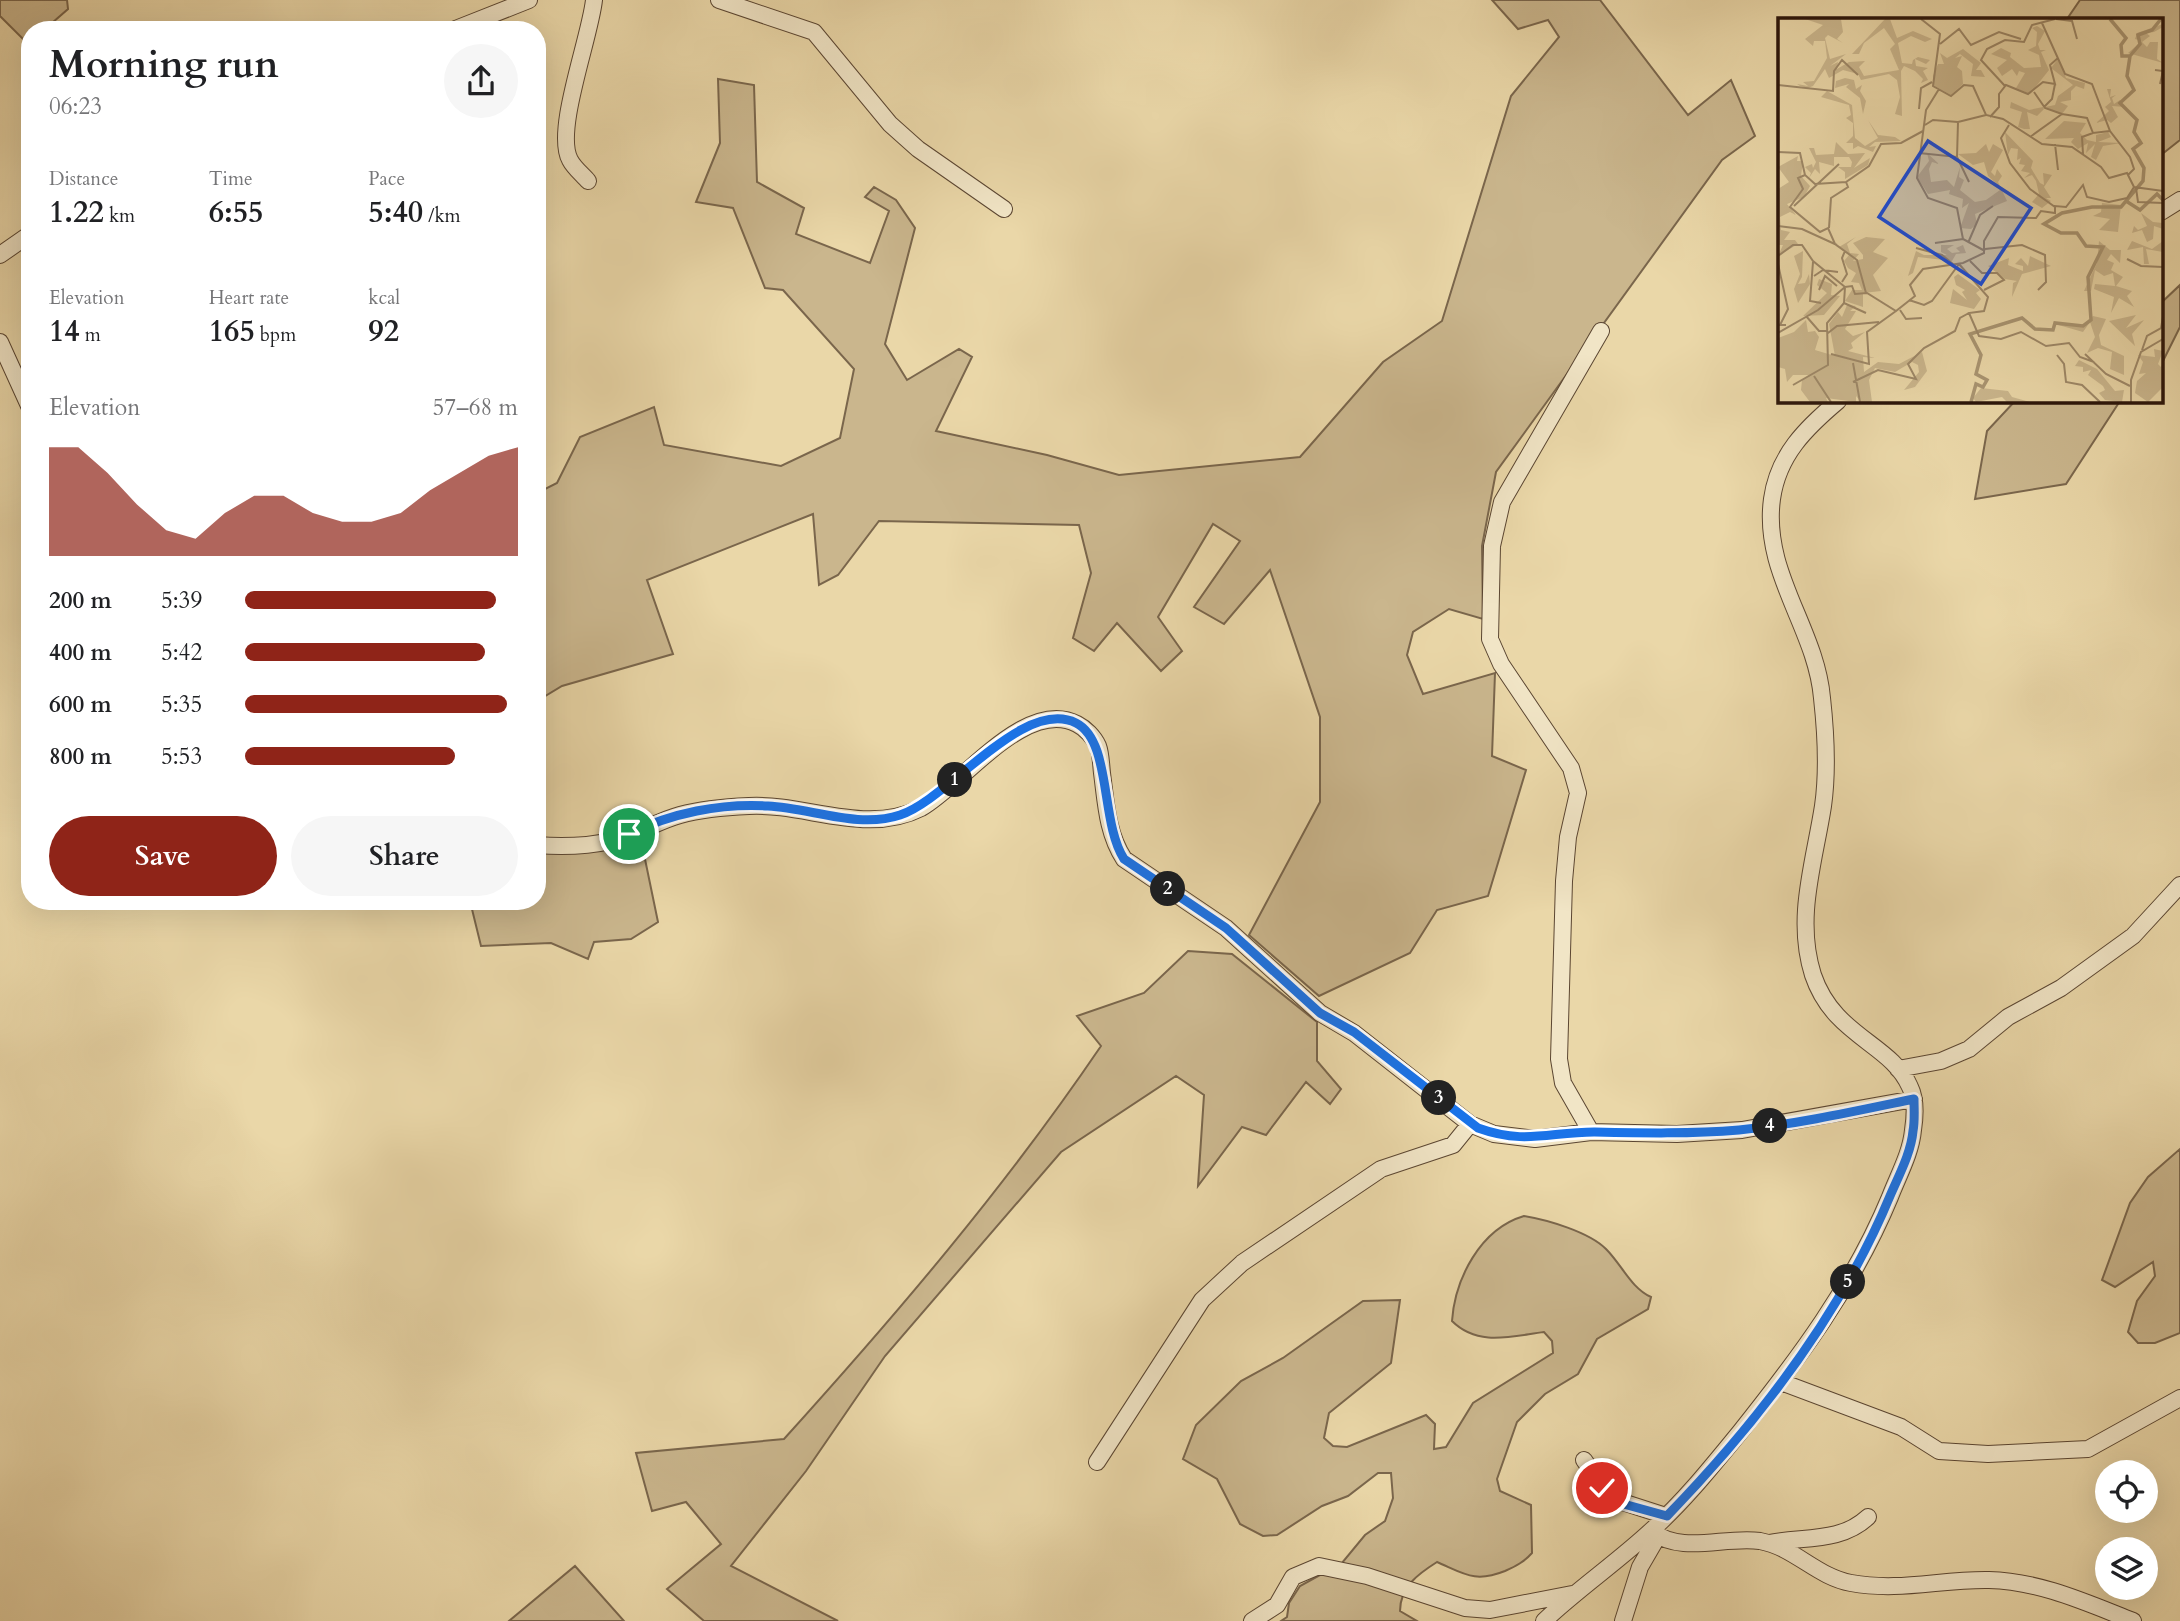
<!DOCTYPE html>
<html lang="en">
<head>
<meta charset="utf-8">
<style>
  body { margin:0; font-family:Cardo,serif; background:#f6f6f6; color:#202124; height:100vh; display:flex; flex-direction:column; font-size:26px; white-space:nowrap }
  * { box-sizing:border-box; margin:0 }
  p { font-size:23px; color:#757577 }
  .icon { flex:none; width:38px; height:38px; fill:none; stroke:currentColor; stroke-width:2; stroke-linecap:round; stroke-linejoin:round }
  .map { position:relative; flex:1; overflow:hidden }
  .panel { position:absolute; left:21px; top:21px; width:525px; height:889px; display:flex; flex-direction:column; background:#fff; border-radius:28px; box-shadow:0 7px 28px #0002 }
  .panel>* { flex:none }
  .fabs { position:absolute; left:2095px; top:1460px; display:grid; gap:14px }
  .fabs a { display:grid; place-items:center; width:63px; height:63px; border-radius:50%; background:#fff; box-shadow:0 7px 28px #0002; font-size:35px }
  .pin { position:absolute; display:grid; place-items:center; width:60px; height:60px; color:#fff; margin:-30px; border:4px solid #fff; border-radius:50%; box-shadow:0 2px 7px #0007 }
  .km { position:absolute; width:35px; height:35px; margin:-18px; border-radius:50%; background:#222; color:#fff; font-size:19px; line-height:35px; text-align:center }
  .round { display:grid; place-items:center; flex:none; width:74px; height:74px; border-radius:37px; background:#f6f6f6 }
  .summary { display:flex; align-items:center; justify-content:space-between; height:119px; padding:0 28px }
  h1 { font-size:38px; font-weight:600; line-height:52px }
  .stats { display:grid; grid-template-columns:repeat(3,1fr); gap:10px; height:119px; padding:7px 28px }
  .stats div { display:grid; align-content:center }
  .stats b { font-size:30px; font-weight:600 }
  .stats small { font-size:19px; font-weight:400 }
  .stats p { font-size:19px }
  .chart { height:196px; padding:14px 28px }
  .chart p { display:flex; justify-content:space-between }
  .chart svg { width:100%; height:126px; margin-top:7px; fill:#8f2418; opacity:.7 }
  .primary-button { display:flex; gap:14px; margin-top:auto; padding:14px 28px }
  .primary-button a { flex:1; height:80px; border-radius:42px; background:#8f2418; color:#fff; font-size:28px; font-weight:600; line-height:80px; text-align:center }
  .primary-button a+a { background:#f6f6f6; color:#202124 }
  ul { padding:0 28px; list-style:none; font-size:23px }
  li { display:grid; grid-template-columns:112px 84px 1fr; align-items:center; height:52px }
  li i { height:18px; border-radius:9px; background:#8f2418 }
  .map>svg:first-child { display:block }
</style>
</head>
<body>
<div class="map">
<svg width="2180" height="1621" viewBox="0 0 2180 1621">
  <rect width="100%" height="100%" fill="#ead7a8"/>
  <filter id="stains"><feTurbulence type="fractalNoise" baseFrequency=".00286" numOctaves="4"/><feColorMatrix values="0 0 0 0 .2 0 0 0 0 .09 0 0 0 0 .02 0 0 0 .5 -.17"/></filter>
  <radialGradient id="worn" r=".72"><stop offset=".6" stop-color="#630" stop-opacity="0"/><stop offset="1" stop-color="#630" stop-opacity=".3"/></radialGradient>
  <path fill="#cab68d" stroke="#7a664c" stroke-width="2" d="M 0,0 L 67,0 L 68,9 L 44,30 L 30,30 L 28,44 L 0,16 Z
    M 1492,0 L 1600,0 L 1688,115 L 1731,80 L 1755,136 L 1722,160 L 1496,472 L 1482,546 L 1483,619 L 1449,609 L 1413,632 L 1407,655 L 1423,694 L 1495,673 L 1492,756 L 1526,770 L 1488,896 L 1437,910 L 1410,953 L 1319,996 L 1249,935 L 1320,802 L 1320,717 L 1270,570 L 1224,624 L 1194,607 L 1240,541 L 1213,524 L 1158,617 L 1182,651 L 1161,671 L 1117,623 L 1094,651 L 1073,638 L 1091,573 L 1079,525 L 879,521 L 838,575 L 819,585 L 813,514 L 647,580 L 673,654 L 562,686 L 537,701 L 537,493 L 557,483 L 580,437 L 654,407 L 664,445 L 781,466 L 840,438 L 854,369 L 783,290 L 765,288 L 733,208 L 696,202 L 720,143 L 718,79 L 754,85 L 757,182 L 804,208 L 796,234 L 870,263 L 889,211 L 865,197 L 874,187 L 896,200 L 915,228 L 885,344 L 907,380 L 959,349 L 972,357 L 936,431 L 1047,455 L 1119,475 L 1300,457 L 1383,362 L 1442,321 L 1511,96 L 1559,37 L 1548,20 L 1518,29 Z
    M 2080,0 L 2180,0 L 2180,140 L 2161,155 L 2161,19 L 2067,19 Z
    M 2180,285 L 2180,327 L 2161,365 L 2161,303 Z
    M 2015,401 L 2120,401 L 2066,484 L 1975,499 L 1987,431 Z
    M 640,835 L 658,922 L 631,939 L 594,942 L 588,959 L 551,943 L 481,946 L 470,901 L 537,901 L 537,853 C 573,854 606,849 640,835 Z
    M 1188,951 L 1232,954 L 1317,1022 L 1317,1061 L 1341,1089 L 1330,1104 L 1306,1082 L 1266,1135 L 1242,1127 L 1198,1186 L 1204,1095 L 1176,1076 L 1061,1152 L 885,1356 L 806,1471 L 731,1566 L 838,1621 L 704,1621 L 667,1589 L 721,1544 L 686,1502 L 652,1511 L 636,1453 L 784,1439 C 897,1314 1006,1186 1101,1046 L 1077,1016 L 1144,993 Z
    M 2180,1149 L 2180,1333 L 2155,1343 L 2138,1343 L 2128,1332 L 2137,1301 L 2155,1276 L 2153,1262 L 2115,1287 L 2102,1280 L 2130,1203 L 2148,1177 Z
    M 1524,1216 C 1548,1220 1589,1232 1606,1249 C 1622,1265 1631,1288 1651,1297 L 1648,1309 L 1597,1339 L 1578,1374 L 1545,1394 L 1517,1422 L 1497,1479 L 1500,1491 L 1531,1505 L 1532,1553 C 1524,1562 1516,1566 1505,1571 C 1475,1583 1465,1574 1437,1562 C 1418,1574 1400,1587 1400,1611 L 1417,1621 L 1281,1621 L 1287,1617 L 1289,1603 L 1300,1586 L 1342,1563 L 1365,1535 L 1385,1521 L 1393,1498 L 1391,1473 L 1378,1473 L 1348,1496 L 1322,1506 L 1277,1535 L 1263,1536 L 1240,1524 L 1217,1479 L 1183,1459 L 1196,1425 L 1241,1381 L 1283,1358 L 1363,1301 L 1400,1300 L 1391,1363 L 1329,1413 L 1324,1438 L 1333,1446 L 1347,1447 L 1426,1415 L 1435,1424 L 1434,1449 L 1446,1447 L 1473,1403 L 1553,1353 L 1552,1341 L 1544,1332 C 1512,1336 1478,1347 1452,1321 C 1455,1279 1480,1229 1524,1216 Z
    M 575,1566 L 624,1621 L 509,1621 Z"/>
  <g fill="none" stroke-linecap="round" stroke-linejoin="round">
    <defs>
      <path id="minor" d="M 719,0 L 814,32 L 890,124 L 918,149 L 1004,209
        M 453,30 L 529,0
        M 588,181 C 583,175 574,168 570,160 C 554,131 590,38 594,0
        M 2161,212 L 2180,200
        M 0,255 L 30,234
        M 0,342 L 30,408
        M 537,845 C 561,847 588,846 611,841 C 635,836 657,821 680,815 C 702,809 726,807 749,806 C 806,803 866,836 921,808 C 961,786 1025,697 1077,724 C 1085,728 1094,737 1098,746 C 1101,754 1101,765 1102,773 C 1106,803 1107,833 1124,859 L 1226,928 L 1320,1013 L 1354,1033 L 1470,1124 L 1494,1134 L 1535,1139 L 1591,1132 L 1677,1134 L 1742,1130 L 1914,1099
        M 1898,1069 L 1941,1061 L 1969,1049 L 2008,1017 L 2061,988 L 2133,936 L 2180,885
        M 1591,1132 L 1563,1083 L 1559,1059 L 1564,881 L 1568,837 L 1578,793 L 1571,768 L 1501,664 L 1490,639 L 1492,546 L 1502,502 L 1601,331
        M 1781,1382 L 1901,1427 L 1939,1451 L 1988,1454 L 2088,1449 L 2180,1398
        M 1584,1460 L 1610,1498 L 1666,1516
        M 1097,1462 L 1202,1300 L 1242,1263 L 1381,1169 L 1453,1145 L 1470,1124
        M 1651,1531 C 1683,1555 1723,1536 1760,1541 C 1794,1547 1817,1577 1851,1583 C 1900,1592 1941,1579 1989,1580 C 2039,1581 2087,1603 2133,1621
        M 1769,1543 C 1804,1536 1840,1543 1868,1517
        M 1252,1621 L 1277,1605 L 1293,1577 L 1319,1566 L 1367,1576 L 1465,1608 L 1490,1610 L 1572,1594
        M 1544,1621 C 1579,1588 1619,1561 1654,1528 C 1686,1499 1712,1466 1740,1432 C 1799,1358 1853,1286 1890,1197 C 1898,1176 1911,1153 1913,1130 C 1915,1117 1916,1099 1910,1087 C 1891,1043 1834,1037 1813,975 C 1795,918 1814,864 1823,806 C 1828,771 1826,734 1822,698 C 1816,628 1762,573 1772,499 C 1778,455 1806,428 1838,401
        M 1623,1621 L 1640,1567 L 1658,1536"/>
    </defs>
    <use href="#minor" stroke="#5b4632" stroke-width="18"/>
    <use href="#minor" stroke="#f1e5c6" stroke-width="16"/>
  </g>
  <g fill="none" stroke-linecap="round" stroke-linejoin="round">
    <defs>
      <path id="route" d="M 629,834 C 671,813 721,803 768,806 C 811,808 858,829 900,815 C 949,799 1023,697 1076,723 C 1112,741 1100,822 1124,859 L 1226,928 L 1320,1013 L 1354,1032 L 1478,1128 C 1525,1145 1549,1132 1594,1132 C 1643,1133 1691,1134 1739,1130 C 1798,1124 1856,1111 1914,1099 C 1914,1109 1915,1121 1913,1131 C 1911,1153 1899,1175 1890,1196 C 1840,1317 1757,1423 1667,1516 L 1620,1503 L 1602,1488"/>
    </defs>
    <use href="#route" stroke="#fff" stroke-width="14"/>
    <use href="#route" stroke="#1a73e8" stroke-width="9"/>
  </g>
  <g transform="translate(1778 18)">
    <rect width="385" height="385" fill="#ead7a8"/>
    <path d="M 27,1 L 63,1 L 65,14 L 59,21 L 65,25 L 50,17 L 47,20 L 52,41 L 68,36 L 52,48 L 60,44 L 59,51 L 71,44 L 87,43 L 81,49 L 86,58 L 121,52 L 112,31 L 117,26 L 106,10 L 86,25 L 81,36 L 74,36 L 107,1 L 112,1 L 119,20 L 135,13 L 154,21 L 147,24 L 133,18 L 120,25 L 124,45 L 134,46 L 135,42 L 140,39 L 152,42 L 148,46 L 137,41 L 138,48 L 150,50 L 145,53 L 150,62 L 143,65 L 145,61 L 137,53 L 126,48 L 123,53 L 124,98 L 117,96 L 122,79 L 119,62 L 111,56 L 83,62 L 80,56 L 65,52 L 51,60 L 47,51 L 35,68 L 30,70 L 22,68 L 19,66 L 30,68 L 25,64 L 36,63 L 49,40 L 47,23 L 36,23 L 35,28 L 27,21 L 45,7 ZM 385,6 L 385,9 L 376,14 L 368,15 L 372,18 L 364,24 L 369,29 L 372,24 L 380,24 L 379,41 L 385,45 L 350,35 L 364,23 L 357,21 L 359,15 ZM 259,8 L 267,13 L 260,26 L 262,32 L 268,32 L 263,34 L 271,52 L 252,76 L 238,70 L 247,55 L 241,53 L 239,58 L 234,51 L 224,58 L 219,50 L 229,42 L 213,36 L 223,30 L 233,35 L 232,39 L 246,50 L 263,49 L 261,37 L 250,32 L 258,28 L 259,14 L 254,10 ZM 185,31 L 203,45 L 198,52 L 203,52 L 207,59 L 193,58 L 195,46 L 182,36 L 177,40 L 184,38 L 179,49 L 184,53 L 185,66 L 173,77 L 155,67 L 155,58 L 160,46 L 166,46 L 162,35 L 169,40 ZM 280,41 L 288,60 L 307,65 L 306,71 L 298,68 L 293,73 L 293,82 L 282,84 L 290,88 L 284,96 L 267,89 L 277,87 L 280,78 L 295,67 L 273,50 ZM 67,60 L 76,62 L 78,71 L 84,67 L 82,73 L 88,83 L 85,96 L 82,80 L 68,69 L 71,66 L 57,70 L 58,63 ZM 329,71 L 333,71 L 332,79 L 338,77 L 334,80 L 336,86 L 342,82 L 347,89 L 334,88 L 340,99 L 333,105 L 329,102 L 318,105 L 331,93 L 327,89 L 333,84 ZM 49,73 L 74,87 L 77,120 L 87,128 L 100,120 L 90,102 L 100,117 L 117,119 L 123,123 L 97,124 L 91,129 L 98,128 L 95,134 L 80,128 L 75,131 L 75,125 L 68,125 L 75,118 L 75,105 L 68,100 L 73,97 L 71,87 L 43,79 ZM 233,84 L 251,92 L 265,89 L 266,91 L 259,98 L 249,94 L 252,111 L 246,111 L 240,109 L 244,94 L 232,90 ZM 286,103 L 308,105 L 302,115 L 309,122 L 318,124 L 318,117 L 330,114 L 333,119 L 320,124 L 343,125 L 325,128 L 318,142 L 313,139 L 317,126 L 308,135 L 310,125 L 300,131 L 293,124 L 296,120 L 267,121 ZM 227,114 L 255,143 L 253,150 L 262,165 L 266,167 L 265,155 L 274,157 L 266,169 L 273,180 L 268,180 L 273,183 L 264,190 L 254,184 L 261,176 L 258,163 L 254,157 L 246,160 L 252,155 L 243,153 L 247,147 L 241,146 L 243,140 L 239,142 L 240,131 L 233,130 L 230,137 ZM 58,124 L 70,136 L 87,135 L 76,150 L 92,140 L 90,147 L 67,161 L 67,154 L 60,149 L 73,149 L 74,144 L 71,139 L 56,139 L 56,148 L 41,144 L 42,156 L 37,151 L 31,160 L 33,155 L 27,149 L 34,146 L 35,150 L 38,144 L 31,130 L 36,130 L 38,137 L 56,136 ZM 208,126 L 211,134 L 215,126 L 225,132 L 213,154 L 217,158 L 219,151 L 224,158 L 220,164 L 229,183 L 197,196 L 199,206 L 193,211 L 182,210 L 191,185 L 184,190 L 185,181 L 171,176 L 172,172 L 150,176 L 139,159 L 151,143 L 149,135 L 161,146 L 154,144 L 151,151 L 153,164 L 169,162 L 176,169 L 182,149 L 181,159 L 186,162 L 182,172 L 197,184 L 208,182 L 222,172 L 220,167 L 210,158 L 206,144 L 195,147 L 180,136 L 198,135 ZM 20,138 L 19,143 L 25,143 L 23,158 L 32,168 L 26,179 L 9,186 L 18,197 L 12,194 L 2,199 L 3,212 L 12,214 L 6,222 L 17,222 L 20,226 L 0,238 L 5,227 L 0,227 L 0,171 L 11,164 L 0,149 ZM 324,185 L 343,187 L 340,214 L 321,212 L 332,201 L 315,198 L 323,194 ZM 363,195 L 375,204 L 385,205 L 385,211 L 376,208 L 375,221 L 369,224 L 364,212 L 354,215 L 356,208 L 360,212 L 369,208 ZM 78,219 L 69,226 L 72,235 L 81,236 L 75,243 L 85,241 L 85,237 L 75,225 L 88,219 L 107,221 L 95,234 L 110,240 L 95,257 L 103,273 L 85,275 L 85,289 L 67,283 L 74,272 L 84,272 L 81,265 L 73,264 L 78,255 L 70,250 L 66,243 L 71,237 L 61,229 ZM 321,223 L 332,232 L 343,232 L 342,245 L 333,236 L 329,242 L 336,245 L 333,252 L 345,259 L 338,268 L 354,273 L 349,278 L 356,289 L 341,280 L 333,295 L 336,279 L 316,271 L 317,266 L 337,268 L 335,255 L 326,258 L 317,252 L 313,273 L 306,273 L 319,245 ZM 354,223 L 374,231 L 385,223 L 385,234 L 368,231 L 371,246 L 366,246 L 365,229 L 349,232 ZM 163,227 L 176,227 L 169,231 L 174,235 L 182,234 L 178,230 L 185,227 L 188,235 L 178,236 L 174,243 L 140,239 L 135,255 L 130,258 L 138,233 L 146,237 L 169,237 L 163,234 ZM 25,233 L 24,259 L 20,266 L 27,265 L 31,256 L 32,266 L 20,285 L 16,271 L 22,256 L 16,238 ZM 252,238 L 273,248 L 244,256 L 234,279 L 235,265 L 239,263 L 227,261 L 210,248 L 231,240 L 230,247 L 245,253 L 245,248 L 237,246 L 243,240 L 250,248 ZM 180,256 L 202,272 L 198,275 L 203,281 L 196,291 L 172,285 L 175,271 L 189,282 L 184,274 L 187,272 L 178,267 L 176,259 ZM 41,261 L 54,266 L 53,277 L 62,278 L 46,297 L 25,298 L 49,275 L 39,267 ZM 69,287 L 78,288 L 72,293 L 78,293 L 67,311 L 75,318 L 87,314 L 73,325 L 75,330 L 70,333 L 97,340 L 85,339 L 86,354 L 100,344 L 121,346 L 144,334 L 149,353 L 137,369 L 126,372 L 141,354 L 140,347 L 134,344 L 117,354 L 97,350 L 91,362 L 94,384 L 83,384 L 78,378 L 78,384 L 48,380 L 50,384 L 32,384 L 23,372 L 24,362 L 31,357 L 15,357 L 9,364 L 7,351 L 0,349 L 0,320 L 16,314 L 28,302 L 30,314 L 37,313 L 41,319 L 37,332 L 57,338 L 51,306 L 60,294 L 64,299 ZM 358,297 L 348,310 L 366,302 L 354,316 L 357,328 L 331,303 ZM 315,298 L 328,301 L 321,317 L 323,327 L 346,338 L 346,357 L 332,351 L 334,334 L 320,330 L 309,335 L 317,319 L 312,304 L 305,314 L 277,306 L 306,308 ZM 376,331 L 385,333 L 380,346 L 383,349 L 385,343 L 385,369 L 370,384 L 357,375 L 359,363 L 368,355 L 361,356 L 365,344 L 360,337 L 377,339 ZM 301,342 L 319,351 L 337,373 L 346,372 L 344,384 L 327,382 L 321,375 L 327,372 L 325,368 L 310,357 L 313,352 L 305,354 L 305,349 L 297,348 ZM 203,370 L 230,373 L 234,379 L 252,384 L 229,384 L 224,379 L 198,384 L 195,380 Z" fill="#cab68d"/>
    <path fill="none" stroke="#a99572" stroke-width="3.5" d="M 332,1 L 348,20 L 343,27 L 344,38 L 352,38M 352,38 L 362,26 L 360,17 L 374,12 L 383,1M 348,183 L 362,192 L 379,176 L 385,182M 193,384 L 198,366 L 205,369 L 209,362 L 198,356 L 203,337 L 192,316 L 244,300 L 257,311 L 275,312 L 277,305 L 305,308 L 313,302 L 310,259 L 325,229 L 308,228 L 299,215 L 283,215 L 266,206 L 284,195 L 314,189 L 343,189 L 365,163 L 366,150 L 355,131 L 363,125 L 356,114 L 359,102 L 342,85 L 356,72 L 349,58 L 352,38"/>
    <path fill="none" stroke="#9e8969" stroke-width="2" d="M 143,1 L 162,16 L 155,68 L 173,78 L 186,67 L 195,68 L 208,97 L 225,101 L 264,126 L 294,129 L 323,149 L 331,160 L 349,155 L 356,169 L 385,173M 278,1 L 294,3 L 299,21M 264,5 L 287,56 L 314,66 L 332,113 L 352,139 L 356,151 L 350,157M 162,26 L 181,11 L 193,27 L 221,14 L 243,21M 377,52 L 385,53 L 382,66M 0,67 L 55,73 L 56,53 L 64,42 L 80,57M 227,68 L 203,42 L 209,31 L 227,22 L 246,24 L 254,7 L 277,1M 161,71 L 148,92 L 139,160 L 150,180 L 179,190 L 185,221 L 207,233M 256,74 L 267,90 L 284,96M 266,89 L 274,81 L 277,66M 141,91 L 143,70 L 154,64M 212,99 L 221,89 L 221,76 L 228,67 L 250,76 L 265,64 L 277,66 L 272,47 L 280,40M 147,107 L 155,102 L 180,104 L 208,97M 231,107 L 223,120 L 232,145 L 252,171 L 277,189M 252,119 L 284,96 L 309,100 L 315,115 L 332,113M 277,126 L 280,152M 0,134 L 22,135 L 27,157 L 37,166 L 68,164 L 91,148 L 103,126 L 123,125 L 145,113M 141,135 L 179,139 L 180,104M 305,136 L 304,119 L 315,115M 179,139 L 191,164M 27,157 L 20,160 L 25,171 L 12,189 L 42,214 L 50,210 L 57,226 L 79,242 L 88,275M 358,170 L 360,184 L 385,185M 16,188 L 61,146M 0,208 L 24,211 L 59,227M 51,210 L 53,180 L 70,169 L 68,164M 157,225 L 185,221M 190,225 L 202,197 L 215,188M 138,230 L 164,237 L 175,246M 207,231 L 244,227 L 267,237 L 268,264 L 260,272M 0,238 L 15,227 L 24,227 L 35,243 L 67,269 L 74,268 L 77,276 L 89,275 L 118,293 L 137,278 L 132,267 L 145,251 L 185,245 L 206,235 L 206,223 L 220,199 L 258,200 L 263,193 L 277,195 L 277,188 L 288,189 L 305,167 L 309,179 L 331,184 L 349,180 L 356,169M 349,241 L 363,248 L 385,249M 192,243 L 204,255 L 219,255 L 226,262 L 206,272M 35,244 L 32,283 L 43,285M 0,246 L 10,291 L 2,307 L 8,307M 181,246 L 210,279 L 206,293 L 191,295 L 201,318 L 223,321 L 243,314 L 268,328 L 291,325 L 302,339 L 316,344M 36,258 L 45,252 L 60,254M 64,264 L 69,256 L 64,240 L 67,233M 41,272 L 47,258 L 59,268M 131,282 L 146,287 L 154,283 L 181,246M 66,285 L 88,295M 122,292 L 128,301 L 144,300M 28,298 L 41,313 L 49,313M 0,315 L 40,292 L 67,269M 50,315 L 59,308 L 101,304M 364,332 L 369,318 L 383,310 L 385,299M 53,336 L 91,346 L 89,314 L 118,293M 307,336 L 328,356 L 352,368M 279,337 L 286,346 L 288,364 L 304,367 L 322,384M 75,345 L 82,384M 36,358 L 53,384M 75,364 L 100,352 L 138,361 L 130,346 L 146,330 L 177,313 L 182,300 L 191,295M 15,367 L 50,347 L 49,305 L 66,285 L 67,269M 353,384 L 353,362 L 363,334 L 385,321"/>
    <path fill="#1d4ed8" fill-opacity="0.15" stroke="#1d4ed8" stroke-width="3.5" d="M 150,123 L 253,190 L 203,266 L 101,199 Z"/>
    <rect width="385" height="385" fill="none" stroke="#2b150a" stroke-width="3.5"/>
  </g>
  <rect width="100%" height="100%" filter="url(#stains)"/>
  <rect width="100%" height="100%" fill="url(#worn)"/>
</svg>
<div class="fabs">
<a><svg class="icon" aria-label="locate" viewBox="0 0 24 24"><circle cx="12" cy="12" r="6"/><path d="M12 2v4M12 18v4M2 12h4M18 12h4"/></svg></a>
<a><svg class="icon" aria-label="layers" viewBox="0 0 24 24"><path d="M12 4l9 5-9 5-9-5zM3 14l9 5 9-5"/></svg></a>
</div>
<div class="pin" style="left:629px;top:834px;background:#1e9e55"><svg class="icon" aria-label="arrive" viewBox="0 0 24 24"><path d="M6 21V4h12l-3 4 3 4H6"/></svg></div>
<div class="pin" style="left:1602px;top:1488px;background:#d93025"><svg class="icon" aria-label="check" viewBox="0 0 24 24"><path d="M5 12l5 5 9-10"/></svg></div>
<b class="km" style="left:955px;top:780px">1</b>
<b class="km" style="left:1168px;top:889px">2</b>
<b class="km" style="left:1439px;top:1098px">3</b>
<b class="km" style="left:1770px;top:1126px">4</b>
<b class="km" style="left:1848px;top:1282px">5</b>
<section class="panel">
<div class="summary"><div><h1>Morning run</h1><p>06:23</p></div><a class="round"><svg class="icon" aria-label="share" viewBox="0 0 24 24"><path d="M12 15V3M7 8l5-5 5 5M5 13v7h14v-7"/></svg></a></div>
<div class="stats">
<div><p>Distance</p><b>1.22<small> km</small></b></div>
<div><p>Time</p><b>6:55</b></div>
<div><p>Pace</p><b>5:40<small> /km</small></b></div>
</div>
<div class="stats">
<div><p>Elevation</p><b>14<small> m</small></b></div>
<div><p>Heart rate</p><b>165<small> bpm</small></b></div>
<div><p>kcal</p><b>92</b></div>
</div>
<div class="chart"><p><span>Elevation</span>57–68 m</p>
<svg viewBox="0 0 160 44" preserveAspectRatio="none"><path d="M0 44V6L10 6L20 15L30 26L40 35L50 38L60 29L70 23L80 23L90 29L100 32L110 32L120 29L130 21L140 15L150 9L160 6V44z"/></svg>
</div>
<ul>
<li><b>200 m</b>5:39<i style="width:92%"></i></li>
<li><b>400 m</b>5:42<i style="width:88%"></i></li>
<li><b>600 m</b>5:35<i style="width:96%"></i></li>
<li><b>800 m</b>5:53<i style="width:77%"></i></li>
</ul>
<div class="primary-button"><a>Save</a><a>Share</a></div>
</section>
</div>
</body>
</html>
